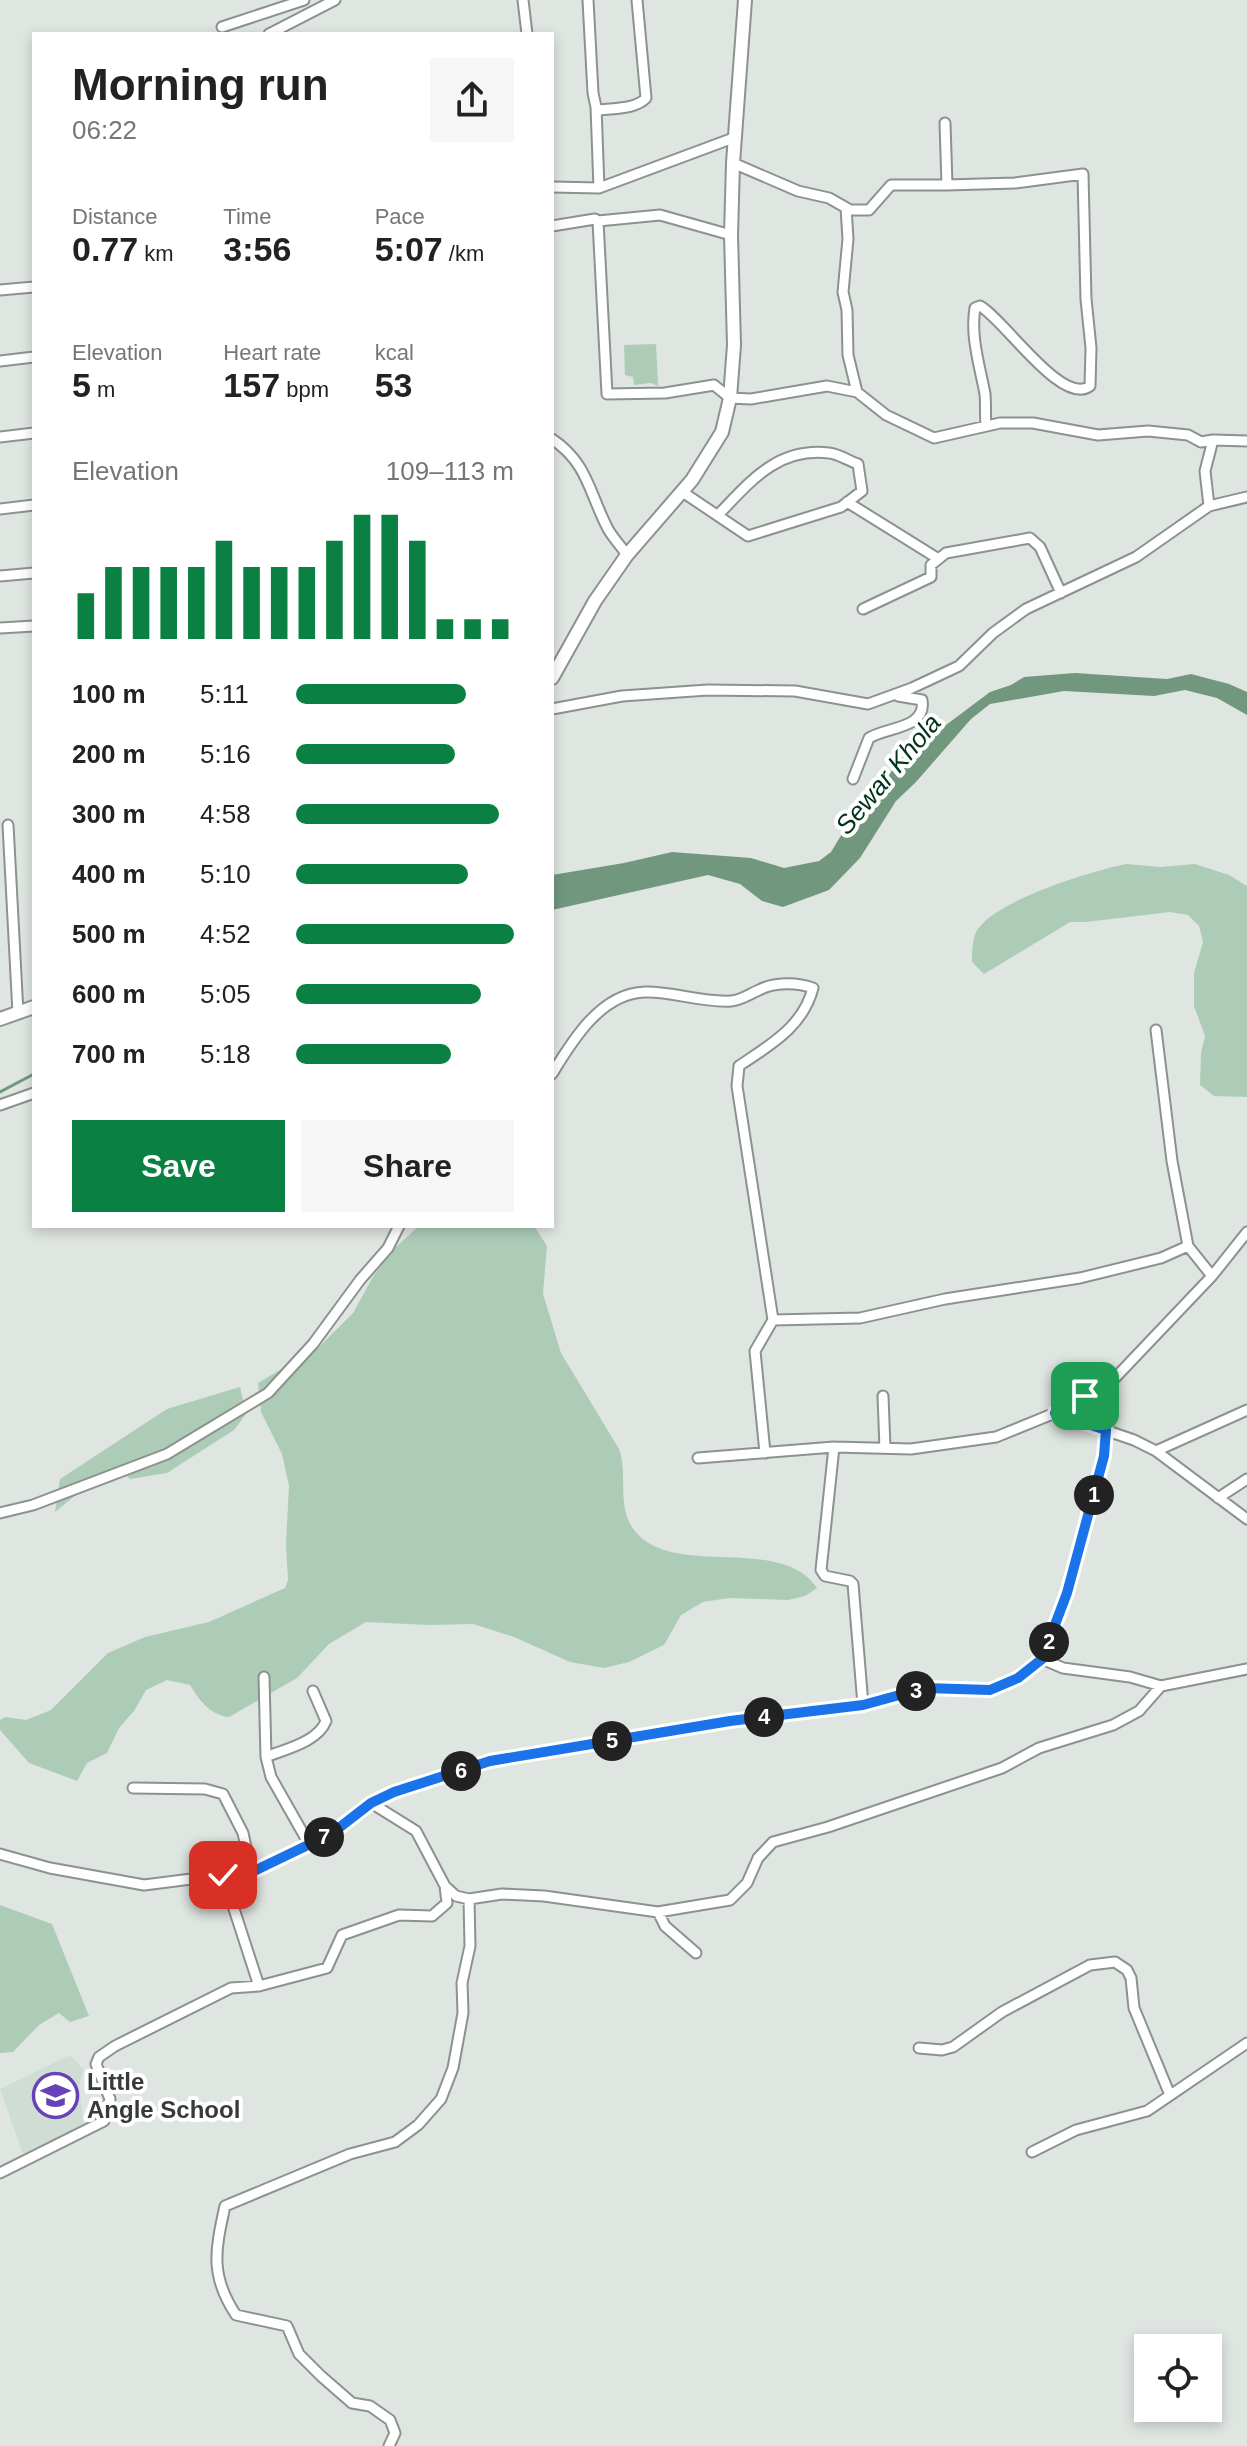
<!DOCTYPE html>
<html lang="en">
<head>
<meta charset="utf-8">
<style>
  body { margin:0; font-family:Arial,sans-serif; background:#f6f6f6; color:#222; height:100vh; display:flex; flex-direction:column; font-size:30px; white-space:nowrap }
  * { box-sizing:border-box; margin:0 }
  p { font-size:26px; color:#767676 }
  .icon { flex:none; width:44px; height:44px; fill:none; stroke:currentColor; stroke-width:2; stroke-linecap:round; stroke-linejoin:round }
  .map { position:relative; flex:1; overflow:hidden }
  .drawer { position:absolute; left:32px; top:32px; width:522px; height:1196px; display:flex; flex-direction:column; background:#fff; border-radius:0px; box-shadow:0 4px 12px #0003 }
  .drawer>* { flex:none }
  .controls { position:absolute; left:1134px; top:2334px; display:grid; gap:16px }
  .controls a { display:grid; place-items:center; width:88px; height:88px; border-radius:0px; background:#fff; box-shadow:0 4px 12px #0003; font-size:40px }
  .pin { position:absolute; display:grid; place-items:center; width:68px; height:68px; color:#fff; margin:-34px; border-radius:16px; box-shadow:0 4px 12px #0006 }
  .km { position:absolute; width:40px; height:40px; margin:-20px; border-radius:50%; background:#222; color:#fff; font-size:22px; line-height:40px; text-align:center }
  .round { display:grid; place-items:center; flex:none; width:84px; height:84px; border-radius:0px; background:#f6f6f6 }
  .overview { display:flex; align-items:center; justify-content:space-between; height:136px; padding:0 40px }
  h1 { font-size:44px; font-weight:700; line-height:60px }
  .metrics { display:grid; grid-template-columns:repeat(3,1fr); gap:12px; height:136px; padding:8px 40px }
  .metrics div { display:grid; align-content:center }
  .metrics b { font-size:34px; font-weight:700 }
  .metrics small { font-size:22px; font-weight:400 }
  .metrics p { font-size:22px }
  .chart { height:224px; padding:16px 40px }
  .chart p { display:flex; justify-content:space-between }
  .chart svg { width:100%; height:144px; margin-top:8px; stroke:#0b8043; stroke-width:6 }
  .action { display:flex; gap:16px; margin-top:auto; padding:16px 40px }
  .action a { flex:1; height:92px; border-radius:0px; background:#0b8043; color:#fff; font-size:32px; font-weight:700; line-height:92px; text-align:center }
  .action a+a { background:#f6f6f6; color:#222 }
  ul { padding:0 40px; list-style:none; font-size:26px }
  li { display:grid; grid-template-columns:128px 96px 1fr; align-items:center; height:60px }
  li i { height:20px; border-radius:10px; background:#0b8043 }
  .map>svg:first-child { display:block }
</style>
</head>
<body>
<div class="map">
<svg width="1247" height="2446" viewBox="0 0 1247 2446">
  <rect width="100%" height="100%" fill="#dfe5e1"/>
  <path fill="#d0ddd4" d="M 70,2055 L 84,2070 L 79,2085 L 84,2125 L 23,2154 L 0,2089 Z"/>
  <path fill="#adccb8" d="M 656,344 L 658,386 L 651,383 L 634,385 L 633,377 L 625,375 L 624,345 Z
    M 1126,864 L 1161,867 L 1195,864 L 1229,875 L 1247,886 L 1247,1097 L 1214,1096 L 1200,1085 L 1201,1053 L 1205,1036 L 1194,1006 L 1194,973 L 1203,942 L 1199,926 L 1188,915 L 1170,912 L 1086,922 L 1070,922 L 984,974 L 972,962 C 972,952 972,942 976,932 C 992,901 1092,871 1126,864 Z
    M 419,1226 L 534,1226 L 547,1246 L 543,1294 L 561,1353 L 619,1449 C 628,1473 617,1504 632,1527 C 668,1582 780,1532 817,1588 L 805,1596 L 788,1600 L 729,1598 L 703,1602 L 681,1615 L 664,1645 L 629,1662 L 604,1668 L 570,1662 L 514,1637 L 473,1624 L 429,1625 L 366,1622 L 329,1644 L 297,1678 L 229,1717 C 210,1715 199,1700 190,1685 L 167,1680 L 146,1690 L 134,1711 L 119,1728 L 107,1753 L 87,1763 L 77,1781 L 29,1763 L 0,1730 L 0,1720 L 5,1717 L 26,1720 L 51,1710 L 108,1653 L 145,1637 L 209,1622 L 285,1588 L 288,1580 L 286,1545 L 289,1486 L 282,1454 L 261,1412 L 258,1383 L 319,1347 L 353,1313 L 374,1275 L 396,1247 Z
    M 240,1387 L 246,1414 L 234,1430 L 167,1473 L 130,1479 L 119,1468 L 89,1478 L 77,1494 L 55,1512 L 60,1479 L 167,1409 Z
    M 0,1905 L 52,1924 L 89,2016 L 70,2022 L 59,2013 L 39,2025 L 13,2052 L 0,2053 Z"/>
  <path fill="#71987f" d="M 1075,673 L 1167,679 L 1191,674 L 1229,684 L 1247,692 L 1247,715 L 1217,698 L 1185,690 L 1154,696 L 1064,691 L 990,704 L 971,719 L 916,782 L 896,801 L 860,858 L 829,890 L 783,907 L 762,901 L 740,884 L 708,875 L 552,910 L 552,875 L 624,863 L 672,852 L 751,858 L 784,868 L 819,861 L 831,852 L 851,819 L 876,792 L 910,747 L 934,734 L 990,692 L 1011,685 L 1024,677 Z"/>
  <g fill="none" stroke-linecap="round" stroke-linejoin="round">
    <path stroke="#71987f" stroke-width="3" d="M 0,1092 L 34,1074"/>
    <defs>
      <path id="minor" d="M 523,0 L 527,34
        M 588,0 L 593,93 L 596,107 L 600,110 C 615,108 636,109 646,98 L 637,0
        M 222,27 L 304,0
        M 269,34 L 335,0
        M 596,107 L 599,188
        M 733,163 L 798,191 L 829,198 L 850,210 L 869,210 L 891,185 L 947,185 L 945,123
        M 947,185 L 1015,183 L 1083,174 L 1086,299 L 1091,348 L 1090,386 C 1062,407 1004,319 980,306 L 975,308 C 970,336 980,367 985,394 C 986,404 985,416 986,426
        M 552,187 L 599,188 L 736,137
        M 846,208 L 848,239 L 843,292 L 847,310 L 848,355 L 857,392
        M 598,221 L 607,394 L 665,393 L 714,385 L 730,398 L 751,399 L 827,386 L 857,392 L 886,415 L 934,438 L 1000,423 L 1033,423 L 1098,435 L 1148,431 L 1188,435 L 1201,442 L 1213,440
        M 552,226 L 595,219 L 598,221 L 660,215 L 731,235
        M 0,290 L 34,287
        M 0,361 L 34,357
        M 0,437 L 34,433
        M 552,439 C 588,463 589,493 608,529 C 613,538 621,546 627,555
        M 681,491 L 748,536 L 841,507 L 862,491 L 858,464 C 849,461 839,454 829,453 C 777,447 750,482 718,515
        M 847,502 L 937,558
        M 1209,506 L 1205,471 L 1213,440 L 1247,441
        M 0,509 L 34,505
        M 0,576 L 34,573
        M 863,609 L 931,577 L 931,565 L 946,553 L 1030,538 L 1040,547 L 1061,593
        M 0,628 L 34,626
        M 552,709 L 622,696 L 708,690 L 795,691 L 868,704 L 912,688 L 959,666 L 993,633 L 1026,609 L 1136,557 L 1209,506 L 1247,497
        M 853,779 L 869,738 C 886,727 927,729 922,700 L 898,696
        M 8,825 L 18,1013
        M 1156,1030 L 1172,1161 L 1188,1246 L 1212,1276
        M 552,1074 C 572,1041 601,993 645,992 C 672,991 702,1003 731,1001 C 742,1000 749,994 759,990 C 774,982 797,982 813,988 C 803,1027 770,1045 739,1066 L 737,1086 L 773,1320 L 755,1351 L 765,1453
        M 0,1105 L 34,1093
        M 773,1320 L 860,1318 L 945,1299 L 1080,1278 L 1161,1258 L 1188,1246
        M 883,1396 L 885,1448
        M 1055,1413 L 1134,1440 L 1156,1451 L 1247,1519
        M 834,1447 L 821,1570 L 825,1576 L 850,1581 L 853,1584 L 863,1705
        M 1156,1451 L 1247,1410
        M 698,1458 L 834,1447 L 911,1449 L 996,1437 L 1055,1413 L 1115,1378 L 1212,1276 L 1247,1232
        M 1218,1498 L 1247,1479
        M 0,1513 L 33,1505 L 167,1454 L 268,1393 L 313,1344 L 360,1280 L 388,1248 L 399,1226
        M 1042,1659 L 1063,1668 L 1130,1677 L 1161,1686 L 1247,1669
        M 264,1677 L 266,1757 L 271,1777 L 309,1844
        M 266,1757 C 285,1749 318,1742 326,1721 L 313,1691
        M 133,1788 L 205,1789 L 223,1794 L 243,1833 L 251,1871
        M 371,1803 L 416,1831 L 445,1886 L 456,1896 L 469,1899 L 502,1894 L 544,1896 L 658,1912 L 730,1900 L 747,1883 L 758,1858 L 773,1842 L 828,1827 L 1002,1768 L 1039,1748 L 1113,1725 L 1139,1711 L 1161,1686
        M 0,1854 L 50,1868 L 144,1885 L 223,1875 L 256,1870 L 309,1844 L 331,1834 L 371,1803 L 394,1792 L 490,1761 L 730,1721 L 863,1705 L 925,1688 L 990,1690 L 1018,1678 L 1042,1659 L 1067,1593 L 1104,1456 L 1106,1430
        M 223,1875 L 259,1986
        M 658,1912 L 665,1926 L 696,1953
        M 919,2048 L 942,2050 L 953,2047 L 1002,2012 L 1090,1965 L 1115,1962 L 1127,1970 L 1131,1978 L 1134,2008 L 1170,2095
        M 1032,2152 L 1076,2130 L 1147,2111 L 1247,2043
        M 0,2173 L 104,2121 L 110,2099 L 96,2064 L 99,2057 L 115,2046 L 231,1988 L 259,1986 L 327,1968 L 342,1935 L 399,1915 L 432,1916 L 447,1903 L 445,1886
        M 389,2446 L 395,2433 L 390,2420 L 370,2406 L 352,2403 L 321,2376 L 299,2354 L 287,2326 L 236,2315 C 210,2276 215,2251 225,2206 L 350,2154 L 395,2142 L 418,2125 L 441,2099 L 453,2068 L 463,2013 L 462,1983 L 470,1946 L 469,1899"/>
      <path id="tertiary" d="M 552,678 L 595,601 L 627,555 L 692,480 L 722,432 L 730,398 L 734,345 L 731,235 L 733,163 L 745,0
        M 0,1019 L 34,1007"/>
    </defs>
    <use href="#minor" stroke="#8c928e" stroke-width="13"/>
    <use href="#tertiary" stroke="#8c928e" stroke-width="16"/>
    <use href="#minor" stroke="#fff" stroke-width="9"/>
    <use href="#tertiary" stroke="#fff" stroke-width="12"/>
  </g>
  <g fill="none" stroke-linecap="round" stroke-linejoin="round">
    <defs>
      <path id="route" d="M 223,1875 L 256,1870 L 331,1834 L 371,1803 L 394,1792 L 490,1761 L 730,1721 L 863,1705 L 925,1688 L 990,1690 L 1018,1678 L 1042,1659 L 1067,1593 L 1104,1456 L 1106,1430 L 1055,1413 L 1085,1396"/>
    </defs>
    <use href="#route" stroke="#fff" stroke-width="16"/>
    <use href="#route" stroke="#1a73e8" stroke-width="10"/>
  </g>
  <defs>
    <symbol id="school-ring" viewBox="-11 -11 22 22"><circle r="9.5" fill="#fff" stroke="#6741ba" stroke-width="1.5"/><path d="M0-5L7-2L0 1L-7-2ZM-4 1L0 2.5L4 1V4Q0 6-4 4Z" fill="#6741ba"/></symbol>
  </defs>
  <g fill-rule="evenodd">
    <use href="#school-ring" x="30" y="2070" width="51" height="51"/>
  </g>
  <g text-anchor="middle" stroke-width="8" stroke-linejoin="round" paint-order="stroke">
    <g font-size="24" font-weight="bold" fill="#373a38" stroke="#fff" text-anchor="start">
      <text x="87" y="2090">Little<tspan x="87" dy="28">Angle School</tspan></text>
    </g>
    <g font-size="26" font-style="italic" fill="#00331b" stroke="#fff">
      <text transform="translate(888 774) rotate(-50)" y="9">Sewar Khola</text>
    </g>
  </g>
</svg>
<div class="controls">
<a><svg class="icon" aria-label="locate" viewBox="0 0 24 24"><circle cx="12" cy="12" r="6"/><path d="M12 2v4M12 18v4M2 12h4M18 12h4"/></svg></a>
</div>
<div class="pin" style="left:1085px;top:1396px;background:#1e9e55"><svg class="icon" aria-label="arrive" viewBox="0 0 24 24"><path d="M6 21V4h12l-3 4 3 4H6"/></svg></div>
<div class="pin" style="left:223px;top:1875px;background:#d93025"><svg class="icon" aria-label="check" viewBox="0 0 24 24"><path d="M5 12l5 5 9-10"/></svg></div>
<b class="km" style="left:1094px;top:1495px">1</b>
<b class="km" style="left:1049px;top:1642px">2</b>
<b class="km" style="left:916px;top:1691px">3</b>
<b class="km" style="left:764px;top:1717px">4</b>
<b class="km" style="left:612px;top:1741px">5</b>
<b class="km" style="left:461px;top:1771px">6</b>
<b class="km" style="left:324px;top:1837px">7</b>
<section class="drawer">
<div class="overview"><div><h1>Morning run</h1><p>06:22</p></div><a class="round"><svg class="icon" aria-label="share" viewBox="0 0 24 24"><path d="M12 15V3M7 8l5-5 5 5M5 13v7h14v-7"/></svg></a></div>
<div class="metrics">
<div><p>Distance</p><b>0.77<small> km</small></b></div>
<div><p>Time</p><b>3:56</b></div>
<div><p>Pace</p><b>5:07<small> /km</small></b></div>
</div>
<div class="metrics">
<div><p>Elevation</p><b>5<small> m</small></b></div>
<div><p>Heart rate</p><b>157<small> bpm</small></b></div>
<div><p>kcal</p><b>53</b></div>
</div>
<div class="chart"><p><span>Elevation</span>109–113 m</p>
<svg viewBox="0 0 160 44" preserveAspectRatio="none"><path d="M5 44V30M15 44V22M25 44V22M35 44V22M45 44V22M55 44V14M65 44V22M75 44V22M85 44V22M95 44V14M105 44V6M115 44V6M125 44V14M135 44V38M145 44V38M155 44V38"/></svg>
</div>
<ul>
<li><b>100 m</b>5:11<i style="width:78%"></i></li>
<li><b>200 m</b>5:16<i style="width:73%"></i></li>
<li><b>300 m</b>4:58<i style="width:93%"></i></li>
<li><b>400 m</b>5:10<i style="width:79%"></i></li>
<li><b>500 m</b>4:52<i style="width:100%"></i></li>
<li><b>600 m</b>5:05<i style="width:85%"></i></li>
<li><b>700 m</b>5:18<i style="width:71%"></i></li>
</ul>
<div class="action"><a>Save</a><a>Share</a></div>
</section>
</div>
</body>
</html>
